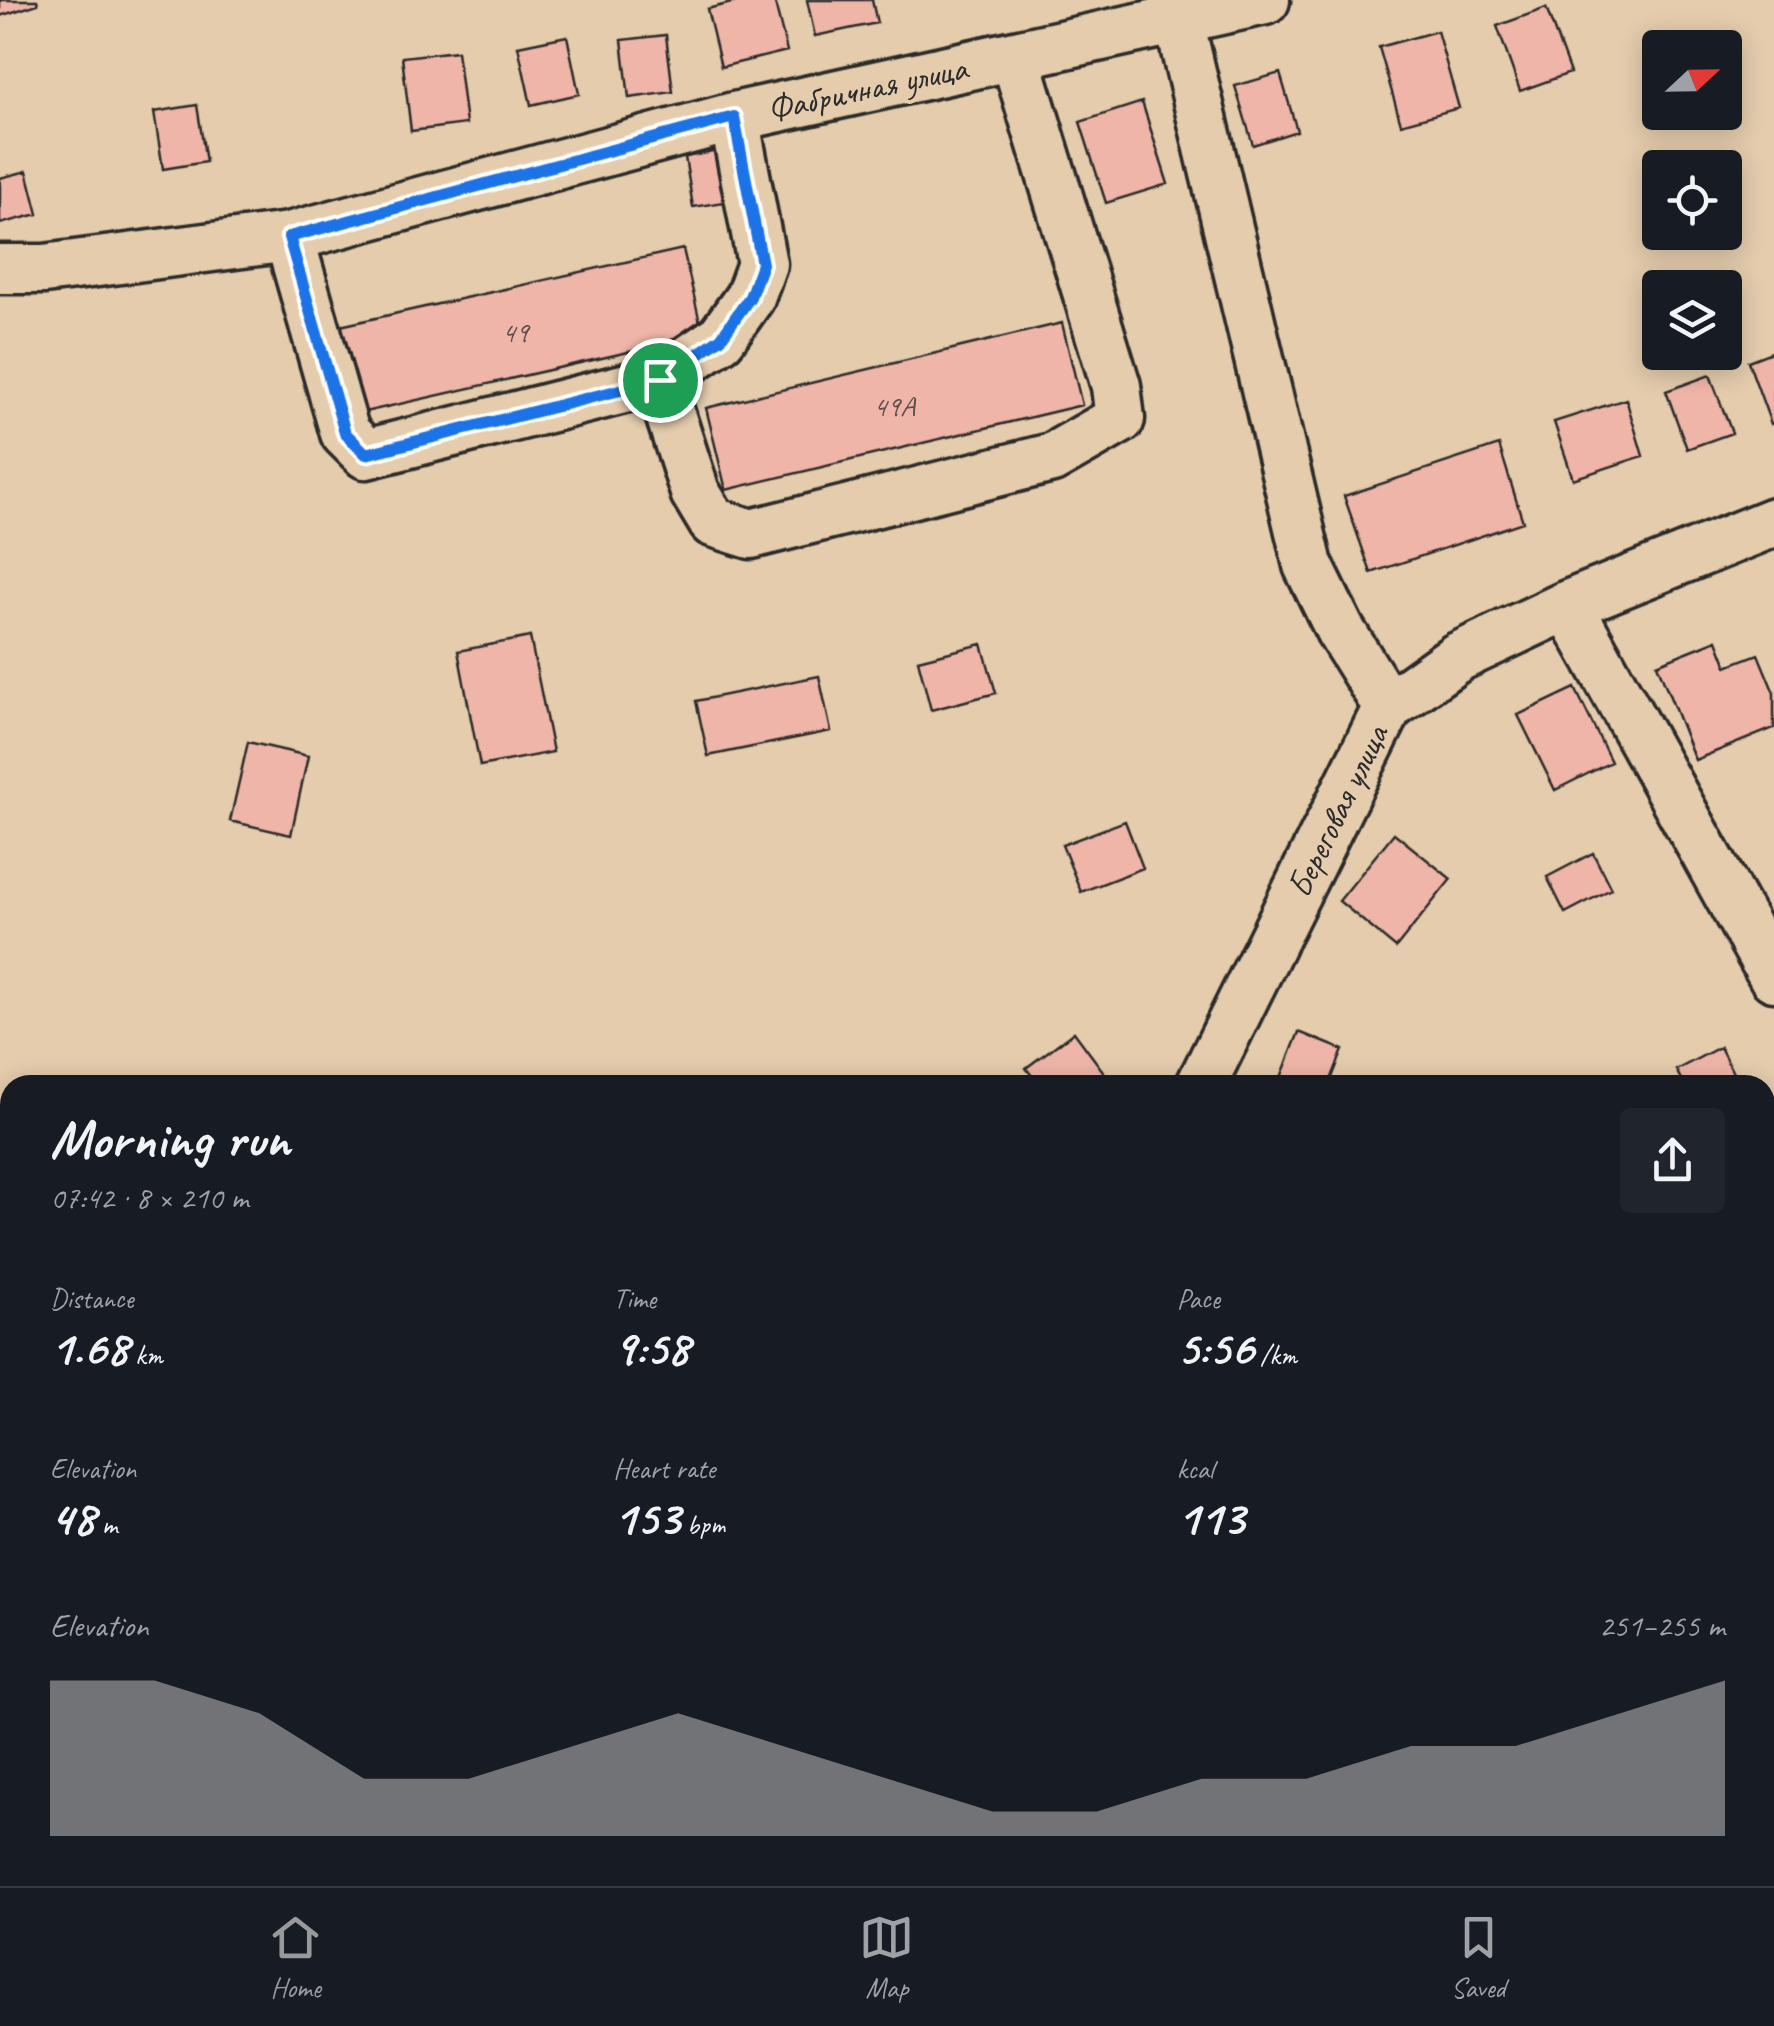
<!DOCTYPE html>
<html lang="en">
<head>
<meta charset="utf-8">
<style>
  body { margin:0; font-family:Caveat,sans-serif; background:#20242c; color:#f1f3f6; height:100vh; display:flex; flex-direction:column; font-size:38px; white-space:nowrap }
  * { box-sizing:border-box; margin:0 }
  p { font-size:32px; color:#9ea1a6 }
  .icon { flex:none; width:55px; height:55px; fill:none; stroke:currentColor; stroke-width:2; stroke-linecap:round; stroke-linejoin:round }
  .map { position:relative; flex:1; overflow:hidden }
  .side { position:absolute; left:0px; top:1075px; width:1775px; height:812px; display:flex; flex-direction:column; background:#171b24; border-radius:30px 30px 0 0; box-shadow:0 5px 25px #0003 }
  .side>* { flex:none }
  .needle { width:65px; rotate:68deg }
  .fabs { position:absolute; left:1642px; top:30px; display:grid; gap:20px }
  .fabs a { display:grid; place-items:center; width:100px; height:100px; border-radius:10px; background:#171b24; box-shadow:0 5px 25px #0003; font-size:50px }
  .pin { position:absolute; display:grid; place-items:center; width:85px; height:85px; color:#fff; margin:-42px; border:5px solid #fff; border-radius:50%; box-shadow:0 2px 10px #0007 }
  .round { display:grid; place-items:center; flex:none; width:105px; height:105px; border-radius:10px; background:#20242c }
  .overview { display:flex; align-items:center; justify-content:space-between; height:170px; padding:0 50px }
  h1 { font-size:55px; font-weight:800; line-height:75px }
  .metrics { display:grid; grid-template-columns:repeat(3,1fr); gap:15px; height:170px; padding:10px 50px }
  .metrics div { display:grid; align-content:center }
  .metrics b { font-size:50px; font-weight:800 }
  .metrics small { font-size:28px; font-weight:400 }
  .metrics p { font-size:28px }
  .chart { height:280px; padding:20px 50px }
  .chart p { display:flex; justify-content:space-between }
  .chart svg { width:100%; height:180px; margin-top:10px; fill:#98999b; opacity:.7 }
  .menu { display:flex; justify-content:space-around; align-items:center; height:140px; border-top:2px solid #363941; background:#171b24; font-size:28px; color:#9ea1a6 }
  .menu a { display:grid; justify-items:center; gap:5px }
  .menu .selected { color:#98999b }
  .map>svg:first-child { display:block }
</style>
</head>
<body>
<div class="map">
<svg width="1774" height="1886" viewBox="0 0 1774 1886">
  <defs>
    <pattern id="water-waves" width="16" height="10" patternUnits="userSpaceOnUse" patternTransform="scale(2.5)"><rect width="16" height="10" fill="#9cd9fd"/><path d="M0 5q4-4 8 0t8 0" fill="none" stroke="#87bad9"/></pattern>
  </defs>
  <rect width="100%" height="100%" fill="#e4ccad"/>
  <filter id="ink" filterUnits="userSpaceOnUse"><feTurbulence type="fractalNoise" baseFrequency=".01" numOctaves="2"/><feDisplacementMap in="SourceGraphic" scale="20" xChannelSelector="R" yChannelSelector="G"/><feConvolveMatrix kernelMatrix="1 2 1 2 8 2 1 2 1" color-interpolation-filters="sRGB"/></filter>
  <g filter="url(#ink)">
    <path fill="url(#water-waves)" stroke="#6f93a9" stroke-width="2.5" d="M 1774,1720 L 1774,1886 L 1444,1886 L 1461,1878 L 1765,1878 L 1765,1724 Z"/>
    <path fill="#efb5a8" stroke="#2b2b2b" stroke-width="2.5" d="M 0,0 L 37,0 L 38,4 L 0,16 Z
      M 744,0 L 774,0 L 787,51 L 721,67 L 707,9 Z
      M 807,0 L 872,0 L 877,23 L 815,36 Z
      M 1546,8 L 1570,73 L 1520,91 L 1497,26 Z
      M 1437,31 L 1459,108 L 1401,124 L 1379,47 Z
      M 666,35 L 673,92 L 629,98 L 622,40 Z
      M 567,36 L 579,94 L 531,105 L 518,46 Z
      M 457,51 L 466,124 L 411,131 L 402,57 Z
      M 1280,73 L 1297,131 L 1253,145 L 1235,86 Z
      M 1142,102 L 1168,184 L 1106,203 L 1080,122 Z
      M 197,105 L 206,162 L 163,169 L 154,112 Z
      M 724,150 L 736,200 L 693,207 L 685,157 Z
      M 27,171 L 38,214 L 0,224 L 0,178 Z
      M 683,249 L 703,335 L 347,416 L 327,329 Z
      M 1062,323 L 1082,405 L 726,490 L 706,408 Z
      M 1774,351 L 1774,423 L 1771,424 L 1748,361 Z
      M 1710,375 L 1732,433 L 1687,449 L 1666,391 Z
      M 1626,399 L 1643,456 L 1573,479 L 1554,422 Z
      M 1499,445 L 1523,522 L 1371,573 L 1344,496 Z
      M 530,637 L 553,752 L 480,766 L 458,651 Z
      M 1717,640 L 1727,666 L 1758,654 L 1774,693 L 1774,728 L 1695,760 L 1657,664 Z
      M 982,644 L 996,693 L 931,710 L 918,660 Z
      M 819,676 L 831,731 L 708,756 L 696,701 Z
      M 1575,688 L 1611,762 L 1555,790 L 1518,715 Z
      M 248,742 L 308,756 L 291,835 L 230,821 Z
      M 1125,821 L 1143,868 L 1081,892 L 1062,845 Z
      M 1394,833 L 1451,879 L 1396,948 L 1339,901 Z
      M 1593,853 L 1611,889 L 1565,913 L 1547,877 Z
      M 1074,1032 L 1108,1078 L 1099,1085 L 1039,1085 L 1026,1068 Z
      M 1299,1032 L 1343,1050 L 1329,1085 L 1278,1085 Z
      M 1720,1047 L 1737,1081 L 1730,1085 L 1684,1085 L 1676,1070 Z"/>
    <g fill="none" stroke-linecap="round" stroke-linejoin="round">
      <defs>
        <path id="minor" d="M 1174,0 L 1308,565 L 1340,630 L 1388,707
          M 289,237 L 345,433 L 366,454 L 659,380 L 695,492 L 713,522 L 751,534 L 1052,458 L 1120,419 L 1116,386 L 1015,56
          M 0,269 L 44,269 L 289,237 L 734,117 L 1265,0
          M 659,380 L 721,338 L 750,297 L 762,264 L 734,117
          M 1568,605 L 1774,977
          M 1201,1085 L 1388,707 L 1458,657 L 1568,605 L 1774,522
          M 250,1886 L 263,1878"/>
      </defs>
      <use href="#minor" stroke="#2b2b2b" stroke-width="55"/>
      <use href="#minor" stroke="#e4ccad" stroke-width="48"/>
    </g>
  </g>
  <g fill="none" stroke-linecap="round" stroke-linejoin="round" filter="url(#ink)">
    <defs>
      <path id="route" d="M 734,117 L 762,264 L 750,297 L 721,338 L 660,380 L 366,454 L 345,433 L 289,237 Z"/>
    </defs>
    <use href="#route" stroke="#fff" stroke-width="20"/>
    <use href="#route" stroke="#1a73e8" stroke-width="12"/>
  </g>
  <g text-anchor="middle" stroke-width="8" stroke-linejoin="round" paint-order="stroke">
    <g font-size="30" fill="#5c4e4a">
      <text x="515" y="342">49</text>
      <text x="894" y="416">49А</text>
    </g>
    <g font-size="35" fill="#2b2b2b" stroke="#e4ccad">
      <text transform="translate(867 88) rotate(-12)" y="12">Фабричная улица</text>
      <text transform="translate(1337 811) rotate(-64)" y="12">Береговая улица</text>
    </g>
  </g>
</svg>
<div class="fabs">
<a><svg class="needle" viewBox="-14 -14 28 28"><path d="M0-13l5 13h-10z" fill="#e53935"/><path d="M0 13l5-13h-10z" fill="#9ea1a6"/></svg></a>
<a><svg class="icon" aria-label="locate" viewBox="0 0 24 24"><circle cx="12" cy="12" r="6"/><path d="M12 2v4M12 18v4M2 12h4M18 12h4"/></svg></a>
<a><svg class="icon" aria-label="layers" viewBox="0 0 24 24"><path d="M12 4l9 5-9 5-9-5zM3 14l9 5 9-5"/></svg></a>
</div>
<div class="pin" style="left:660px;top:380px;background:#1e9e55"><svg class="icon" aria-label="arrive" viewBox="0 0 24 24"><path d="M6 21V4h12l-3 4 3 4H6"/></svg></div>
<section class="side">
<div class="overview"><div><h1>Morning run</h1><p>07:42 · 8 × 210 m</p></div><a class="round"><svg class="icon" aria-label="share" viewBox="0 0 24 24"><path d="M12 15V3M7 8l5-5 5 5M5 13v7h14v-7"/></svg></a></div>
<div class="metrics">
<div><p>Distance</p><b>1.68<small> km</small></b></div>
<div><p>Time</p><b>9:58</b></div>
<div><p>Pace</p><b>5:56<small> /km</small></b></div>
</div>
<div class="metrics">
<div><p>Elevation</p><b>48<small> m</small></b></div>
<div><p>Heart rate</p><b>153<small> bpm</small></b></div>
<div><p>kcal</p><b>113</b></div>
</div>
<div class="chart"><p><span>Elevation</span>251–255 m</p>
<svg viewBox="0 0 160 44" preserveAspectRatio="none"><path d="M0 44V6L10 6L20 14L30 30L40 30L50 22L60 14L70 22L80 30L90 38L100 38L110 30L120 30L130 22L140 22L150 14L160 6V44z"/></svg>
</div>
</section>
</div>
<nav class="menu">
<a class="selected"><svg class="icon" aria-label="home" viewBox="0 0 24 24"><path d="M3 11l9-7 9 7M6 9v11h12V9"/></svg>Home</a>
<a><svg class="icon" aria-label="map" viewBox="0 0 24 24"><path d="M3 6l6-2 6 2 6-2v14l-6 2-6-2-6 2zM9 4v14M15 6v14"/></svg>Map</a>
<a><svg class="icon" aria-label="saved" viewBox="0 0 24 24"><path d="M7 4h10v16l-5-4-5 4z"/></svg>Saved</a>
</nav>
</body>
</html>
